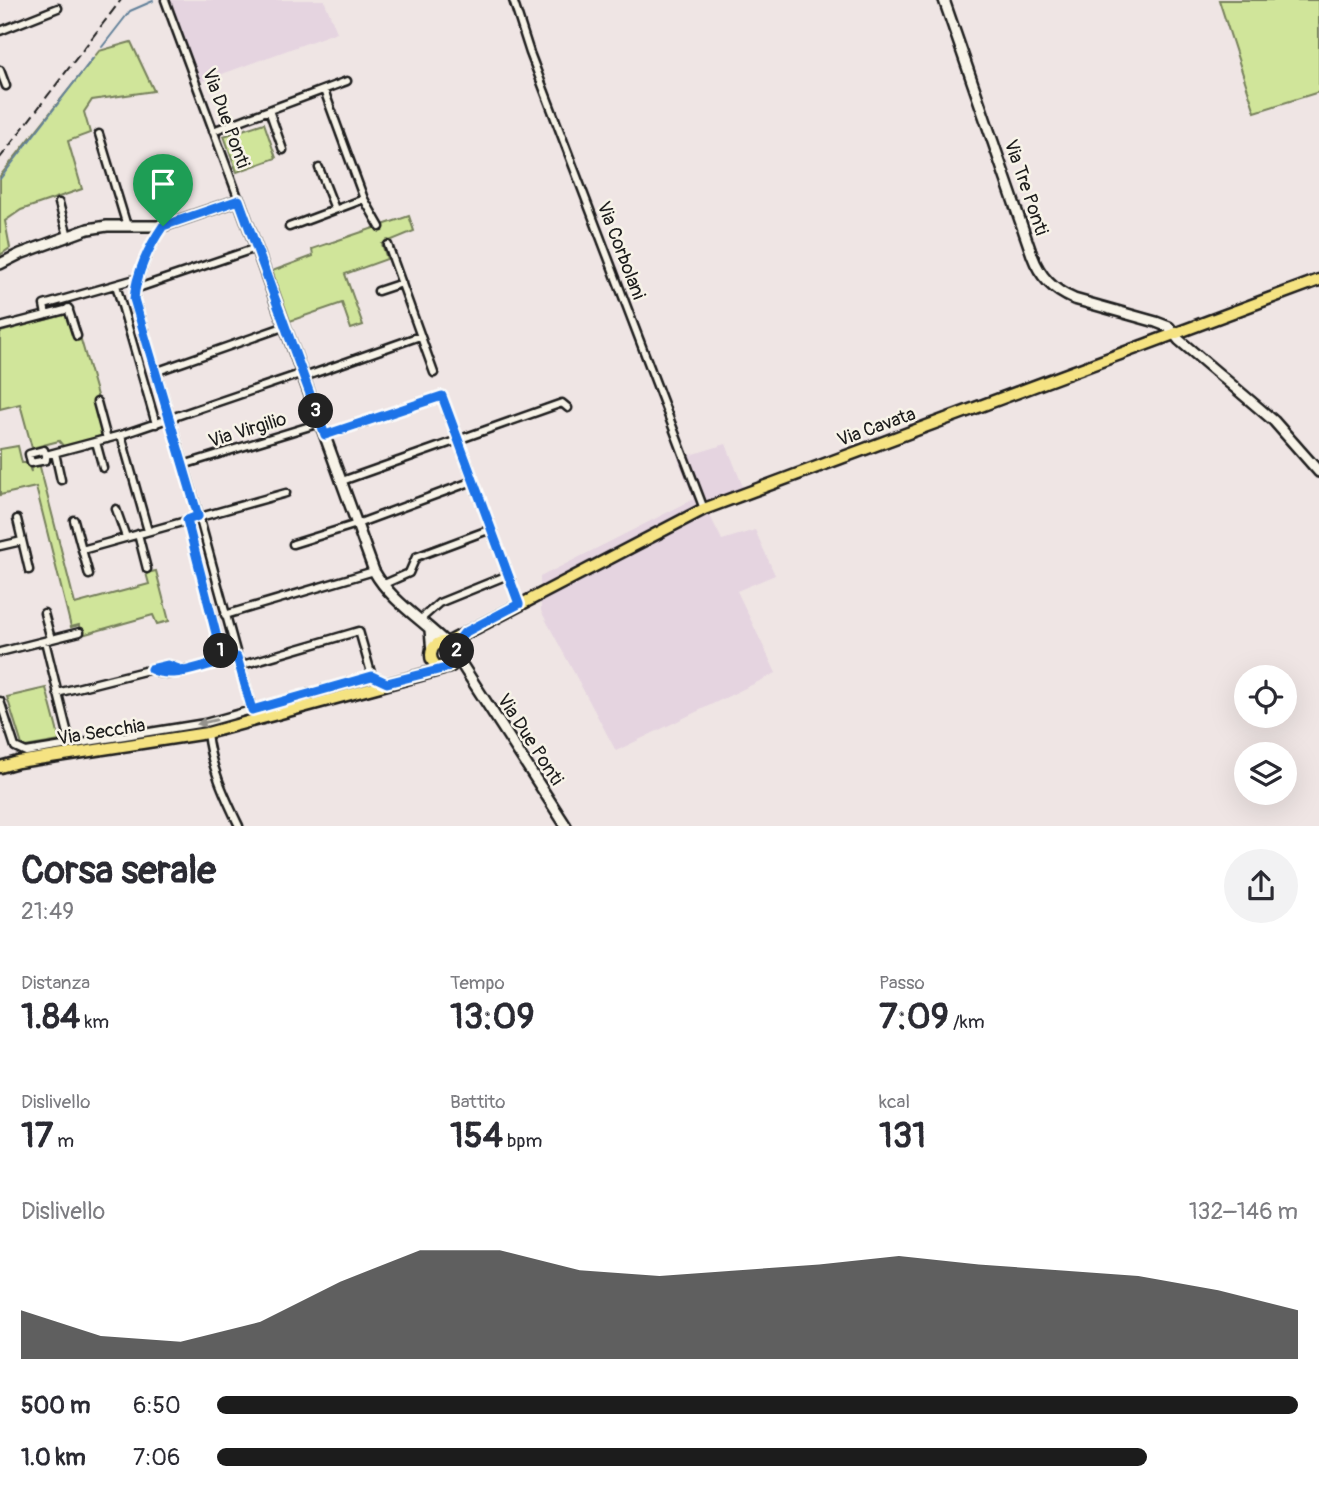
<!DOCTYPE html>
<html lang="it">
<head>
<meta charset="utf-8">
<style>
  body { margin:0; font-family:Pangolin,sans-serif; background:#f2f2f3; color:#2b2b33; height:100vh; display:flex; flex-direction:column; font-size:26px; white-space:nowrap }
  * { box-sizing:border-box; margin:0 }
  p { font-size:23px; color:#7c7c81 }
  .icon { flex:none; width:38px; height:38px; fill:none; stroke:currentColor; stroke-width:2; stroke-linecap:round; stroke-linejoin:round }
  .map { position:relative; height:826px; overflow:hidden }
  .details { display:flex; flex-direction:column; background:#fff; flex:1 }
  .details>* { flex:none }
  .buttons { position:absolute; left:1234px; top:665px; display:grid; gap:14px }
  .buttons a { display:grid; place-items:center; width:63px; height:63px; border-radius:50%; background:#fff; box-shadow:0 7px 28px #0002; font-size:35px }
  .pin { position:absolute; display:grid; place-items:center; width:60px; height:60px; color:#fff; margin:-72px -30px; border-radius:50% 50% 50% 0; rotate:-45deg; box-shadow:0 0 7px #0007 }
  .pin .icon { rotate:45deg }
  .km { position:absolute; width:35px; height:35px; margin:-18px; border-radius:50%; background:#222; color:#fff; font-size:19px; line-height:35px; text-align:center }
  .round { display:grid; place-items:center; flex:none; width:74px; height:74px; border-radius:37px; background:#f2f2f3 }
  .headline { display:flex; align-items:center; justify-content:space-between; height:119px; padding:0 21px }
  h1 { font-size:38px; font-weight:700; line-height:52px }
  .metrics { display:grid; grid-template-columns:repeat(3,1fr); gap:10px; height:119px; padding:7px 21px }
  .metrics div { display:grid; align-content:center }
  .metrics b { font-size:35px; font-weight:700 }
  .metrics small { font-size:19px; font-weight:400 }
  .metrics p { font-size:19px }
  .chart { height:196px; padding:14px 21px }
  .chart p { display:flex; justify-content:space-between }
  .chart svg { width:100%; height:126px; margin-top:7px; fill:#1c1c1c; opacity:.7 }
  ul { padding:0 21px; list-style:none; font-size:23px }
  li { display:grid; grid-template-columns:112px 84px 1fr; align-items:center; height:52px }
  li i { height:18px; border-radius:9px; background:#1c1c1c }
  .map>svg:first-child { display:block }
</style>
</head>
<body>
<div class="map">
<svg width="1319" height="826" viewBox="0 0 1319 826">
  <rect width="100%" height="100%" fill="#efe5e4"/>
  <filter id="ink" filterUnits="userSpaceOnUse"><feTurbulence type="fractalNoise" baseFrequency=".0143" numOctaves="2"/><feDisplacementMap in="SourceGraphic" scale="14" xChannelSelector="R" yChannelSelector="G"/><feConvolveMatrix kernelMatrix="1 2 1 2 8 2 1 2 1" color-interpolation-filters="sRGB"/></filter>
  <g filter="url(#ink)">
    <path fill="#e5d4e0" d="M 167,0 L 324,0 L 337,32 L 200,82 Z
      M 726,444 L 745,492 L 706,508 L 722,540 L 755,530 L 775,575 L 737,591 L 776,673 L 616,751 L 541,611 L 540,577 L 694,499 L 678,459 Z"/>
    <path fill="#d0e59a" stroke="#76805b" stroke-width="2" d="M 1219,0 L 1319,0 L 1319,92 L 1255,112 Z
      M 131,42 L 154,91 L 92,100 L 84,112 L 90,133 L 68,141 L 82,189 L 21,210 L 5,221 L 10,248 L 0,255 L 0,176 L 99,51 Z
      M 264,123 L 276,158 L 237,172 L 224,136 Z
      M 409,216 L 414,231 L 382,244 L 387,259 L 345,274 L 363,325 L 351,329 L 342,303 L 290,321 L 272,271 L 313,256 L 312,249 Z
      M 68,314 L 76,341 L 81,340 L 98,399 L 94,401 L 104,437 L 64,447 L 59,441 L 32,448 L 20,404 L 0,409 L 0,332 Z
      M 18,446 L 22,463 L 28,463 L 31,472 L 30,464 L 39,463 L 75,604 L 149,584 L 146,573 L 156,571 L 169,621 L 157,624 L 153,615 L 82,635 L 79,625 L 71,627 L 36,487 L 0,495 L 0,449 Z
      M 46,688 L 60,741 L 25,747 L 22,745 L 7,697 Z"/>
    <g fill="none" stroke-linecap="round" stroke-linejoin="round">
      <path stroke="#62819a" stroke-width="2" d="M 102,47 L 130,11 L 153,1
        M 0,179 L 93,58"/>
      <defs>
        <path id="street" d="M 165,0 L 239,200
          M 513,0 L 530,53 L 704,509
          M 0,31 L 58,8
          M 0,70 L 6,86
          M 324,90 L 364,199 L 380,227
          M 269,110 L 283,150
          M 213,131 L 347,81
          M 99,134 L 127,226
          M 319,168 L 335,209
          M 59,203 L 68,236
          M 163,226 C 149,246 137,274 134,299 L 199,516 L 252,710
          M 289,227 L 364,199
          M 388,245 L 434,373
          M 116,285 L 156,424
          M 135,289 L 256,248
          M 378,291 L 402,283
          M 68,308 L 77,336
          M 46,315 L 44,305 L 139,278
          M 0,327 L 69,309
          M 155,372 L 286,326
          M 304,377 L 420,336
          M 97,402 L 107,439
          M 121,435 L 148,531
          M 325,435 L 442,396 L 519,604
          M 96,442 L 103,468
          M 55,453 L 61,480
          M 46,455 L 46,460 L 31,463 L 29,454 L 44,450 L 46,455 L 121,435 L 303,373
          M 183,465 L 320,423
          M 342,481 L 562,403 L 568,408
          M 116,509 L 126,537
          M 17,519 L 29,570
          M 74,520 L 89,575
          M 187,520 L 224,661
          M 138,534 L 147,569
          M 293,544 L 357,524 L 473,481
          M 0,546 L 22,541
          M 82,550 L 286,493
          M 382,585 L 409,573 L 416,557 L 491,529
          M 44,613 L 51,639
          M 225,615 L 374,571
          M 421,619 L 439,603 L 508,575
          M 45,641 L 69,738
          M 0,652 L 80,632
          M 239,666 L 359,631 L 372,676
          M 151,669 L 159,673 L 169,674 L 237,658
          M 57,693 L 168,665 L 184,671
          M 0,701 L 15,747 L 26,752 L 205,723 L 372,676 L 387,683
          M 207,733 C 211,767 224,795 239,826"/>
        <path id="secondary" d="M 944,0 L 1032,255 C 1040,277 1053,290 1074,299 L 1156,322 L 1169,327 L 1179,340 L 1274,421 L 1319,472
          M 0,264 L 20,254 L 88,229 L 107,226 L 163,226 L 239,200 L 374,571 C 390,600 421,619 445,642
          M 430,630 L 432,652
          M 457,657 L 566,826"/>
        <path id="primary" d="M 449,642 L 704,509 L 1319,280
          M431 655a13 13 0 1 1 26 0a13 13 0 1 1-26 0Z
          M 0,767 L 18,762 L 207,733 L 443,669"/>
      </defs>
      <use href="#street" stroke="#1c1c1c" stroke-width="11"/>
      <use href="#secondary" stroke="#1c1c1c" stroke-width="14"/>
      <use href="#primary" stroke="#1c1c1c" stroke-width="15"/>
      <use href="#street" stroke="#f7f3e8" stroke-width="6"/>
      <use href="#secondary" stroke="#f7f3e8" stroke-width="9"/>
      <use href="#primary" stroke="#f5e382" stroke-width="10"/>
      <path stroke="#1c1c1c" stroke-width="2" stroke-dasharray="10 5" stroke-linecap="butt" d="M 0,158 L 121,0"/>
    </g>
    <defs><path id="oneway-solid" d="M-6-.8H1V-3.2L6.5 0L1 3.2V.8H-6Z" transform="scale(1.75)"/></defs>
    <use fill="#94928c" href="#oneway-solid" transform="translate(207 722) rotate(167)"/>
  </g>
  <g fill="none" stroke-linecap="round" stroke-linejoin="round" filter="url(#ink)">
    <defs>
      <path id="route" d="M 163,226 C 149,246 136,274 134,299 L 198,516 L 187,520 L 223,661 C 202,666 172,680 151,669 L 168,665 L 184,671 L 237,657 L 252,710 L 372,676 L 387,683 L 446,668 L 457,657 L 457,642 L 464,633 L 519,604 L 442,396 L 325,435 L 239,200 L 163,226"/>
    </defs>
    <use href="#route" stroke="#fff" stroke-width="14"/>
    <use href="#route" stroke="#1a73e8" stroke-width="9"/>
  </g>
  <g text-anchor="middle" stroke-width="5" stroke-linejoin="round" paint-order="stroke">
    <g font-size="19" fill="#1c1c1c" stroke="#f7f3e8">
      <text transform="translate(227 118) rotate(70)" y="7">Via Due Ponti</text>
      <text transform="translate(1027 187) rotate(71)" y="7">Via Tre Ponti</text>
      <text transform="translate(622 250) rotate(69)" y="7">Via Corbolani</text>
      <text transform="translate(876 426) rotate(-20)" y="7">Via Cavata</text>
      <text transform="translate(247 429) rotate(-17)" y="7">Via Virgilio</text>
      <text transform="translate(101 731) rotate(-9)" y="7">Via Secchia</text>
      <text transform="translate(531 739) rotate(57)" y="7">Via Due Ponti</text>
    </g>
  </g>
</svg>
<div class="buttons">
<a><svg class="icon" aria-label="locate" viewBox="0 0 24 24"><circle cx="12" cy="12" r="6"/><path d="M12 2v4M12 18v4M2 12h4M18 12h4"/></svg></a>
<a><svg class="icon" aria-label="layers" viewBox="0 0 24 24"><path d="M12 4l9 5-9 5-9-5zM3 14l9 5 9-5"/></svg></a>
</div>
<div class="pin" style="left:163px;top:226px;background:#1e9e55"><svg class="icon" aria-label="arrive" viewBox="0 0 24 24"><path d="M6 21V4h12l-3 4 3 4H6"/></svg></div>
<b class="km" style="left:221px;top:651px">1</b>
<b class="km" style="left:457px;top:651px">2</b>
<b class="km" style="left:316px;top:411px">3</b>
</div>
<section class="details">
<div class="headline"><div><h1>Corsa serale</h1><p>21:49</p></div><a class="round"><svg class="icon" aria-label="share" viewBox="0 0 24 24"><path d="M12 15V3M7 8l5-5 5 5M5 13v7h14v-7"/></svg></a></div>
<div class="metrics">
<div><p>Distanza</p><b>1.84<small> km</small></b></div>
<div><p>Tempo</p><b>13:09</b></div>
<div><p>Passo</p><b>7:09<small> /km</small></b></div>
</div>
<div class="metrics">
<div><p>Dislivello</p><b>17<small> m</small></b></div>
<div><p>Battito</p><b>154<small> bpm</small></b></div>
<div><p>kcal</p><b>131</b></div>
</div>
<div class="chart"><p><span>Dislivello</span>132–146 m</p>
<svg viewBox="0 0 160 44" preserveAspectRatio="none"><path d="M0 44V27L10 36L20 38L30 31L40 17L50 6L60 6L70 13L80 15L90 13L100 11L110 8L120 11L130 13L140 15L150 20L160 27V44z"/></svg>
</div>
<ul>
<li><b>500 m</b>6:50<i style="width:100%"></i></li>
<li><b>1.0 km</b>7:06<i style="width:86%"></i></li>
</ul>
</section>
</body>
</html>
